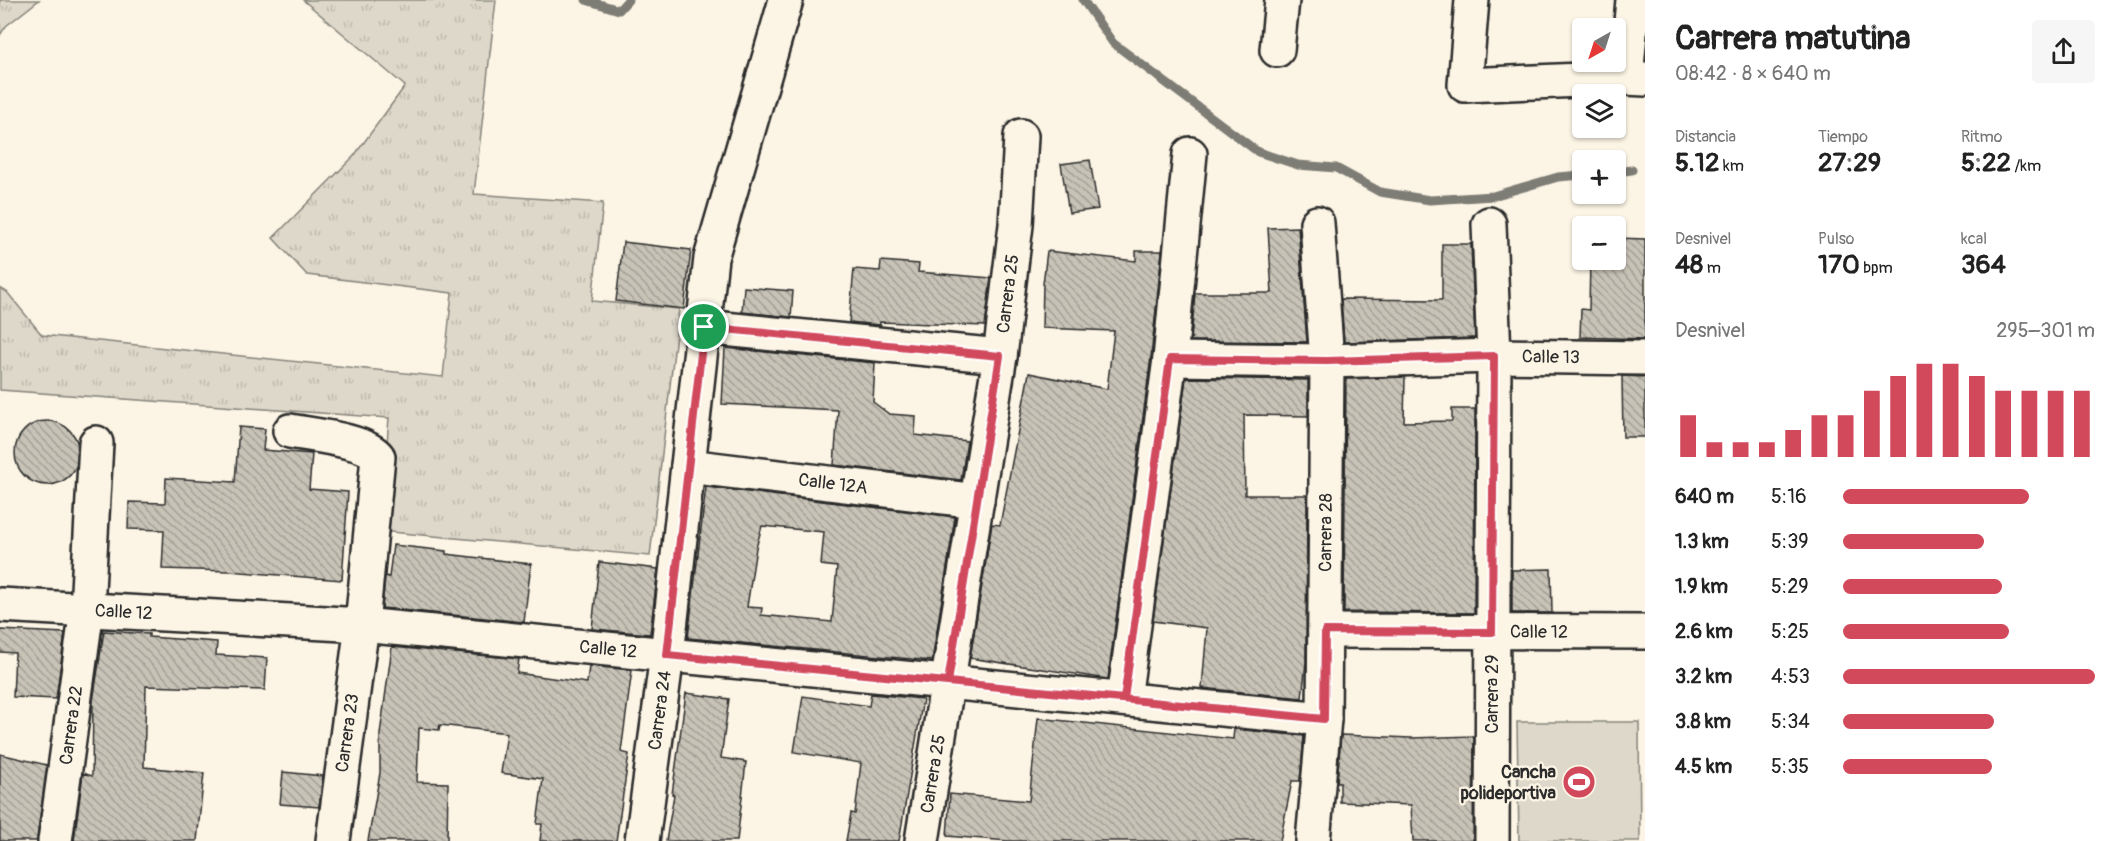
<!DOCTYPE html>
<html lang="es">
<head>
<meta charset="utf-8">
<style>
  body { margin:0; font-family:Pangolin,sans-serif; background:#f6f6f6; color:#222; height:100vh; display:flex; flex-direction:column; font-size:22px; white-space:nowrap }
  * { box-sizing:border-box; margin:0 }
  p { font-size:20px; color:#767676 }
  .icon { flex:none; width:33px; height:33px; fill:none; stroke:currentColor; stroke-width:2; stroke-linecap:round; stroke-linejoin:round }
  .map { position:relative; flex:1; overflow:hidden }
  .panel { display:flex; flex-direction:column; background:#fff; width:480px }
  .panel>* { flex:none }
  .needle { width:39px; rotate:219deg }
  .tools { position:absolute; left:1572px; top:18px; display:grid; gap:12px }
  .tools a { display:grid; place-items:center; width:54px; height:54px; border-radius:6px; background:#fff; box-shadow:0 2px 4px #0004; font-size:30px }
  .pin { position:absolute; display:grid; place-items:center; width:51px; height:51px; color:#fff; margin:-26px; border:3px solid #fff; border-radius:50%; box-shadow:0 2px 6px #0007 }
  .round { display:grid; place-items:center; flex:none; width:63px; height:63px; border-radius:6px; background:#f6f6f6 }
  .overview { display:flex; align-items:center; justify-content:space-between; height:102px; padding:0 30px }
  h1 { font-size:33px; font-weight:700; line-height:45px }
  .metrics { display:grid; grid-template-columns:repeat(3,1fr); gap:9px; height:102px; padding:6px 30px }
  .metrics div { display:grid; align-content:center }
  .metrics b { font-size:26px; font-weight:700 }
  .metrics small { font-size:16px; font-weight:400 }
  .metrics p { font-size:16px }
  .chart { height:168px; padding:12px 30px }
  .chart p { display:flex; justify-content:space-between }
  .chart svg { width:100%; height:108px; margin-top:6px; stroke:#d1495b; stroke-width:6 }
  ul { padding:0 30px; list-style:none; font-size:20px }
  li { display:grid; grid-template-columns:96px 72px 1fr; align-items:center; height:45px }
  li i { height:15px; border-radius:8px; background:#d1495b }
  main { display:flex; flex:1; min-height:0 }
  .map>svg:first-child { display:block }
</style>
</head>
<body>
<main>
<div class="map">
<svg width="1645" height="841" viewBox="0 0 1645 841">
  <defs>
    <pattern id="grass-tufts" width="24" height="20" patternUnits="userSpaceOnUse" patternTransform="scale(1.5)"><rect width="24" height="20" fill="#ded8ca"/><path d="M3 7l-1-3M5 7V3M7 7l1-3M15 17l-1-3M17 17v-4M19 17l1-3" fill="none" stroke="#bfbaae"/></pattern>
    <pattern id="building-back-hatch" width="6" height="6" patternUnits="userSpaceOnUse" patternTransform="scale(1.5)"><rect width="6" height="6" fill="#c8c3b7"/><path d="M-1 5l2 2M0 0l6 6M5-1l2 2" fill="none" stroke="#a39f95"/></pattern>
  </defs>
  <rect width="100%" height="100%" fill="#fcf5e5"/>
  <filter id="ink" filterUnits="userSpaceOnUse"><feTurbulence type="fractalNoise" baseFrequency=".0167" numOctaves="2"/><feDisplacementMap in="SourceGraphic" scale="12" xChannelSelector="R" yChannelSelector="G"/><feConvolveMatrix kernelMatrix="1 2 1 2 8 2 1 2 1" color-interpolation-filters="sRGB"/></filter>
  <g filter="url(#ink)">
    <path fill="url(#grass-tufts)" stroke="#84827a" stroke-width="1.5" d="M 0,0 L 39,0 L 6,26 L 0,35 Z
      M 303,0 L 496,0 L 474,194 L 603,203 L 592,301 L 679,309 L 650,556 L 380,531 L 389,418 L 0,390 L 0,288 L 7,292 L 42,335 L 443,377 L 452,293 L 307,275 L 273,238 L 354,156 L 405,86 Z"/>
    <path fill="#ded8ca" stroke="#84827a" stroke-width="1.5" d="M 1517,722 L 1639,722 L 1640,841 L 1519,841 Z"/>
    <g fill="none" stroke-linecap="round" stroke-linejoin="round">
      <path stroke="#7d7b74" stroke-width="9" d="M 586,0 L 619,10 L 628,0
        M 1083,0 L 1113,43 L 1258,152 L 1298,165 L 1336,168 L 1380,192 L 1430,200 L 1493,196 L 1558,177 L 1582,175
        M 1616,172 L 1632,170"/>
    </g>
    <path fill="url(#building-back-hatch)" stroke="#2b2b2b" stroke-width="1.5" fill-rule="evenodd" d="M 1090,160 L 1098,209 L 1069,213 L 1061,164 Z
      M 1298,227 L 1307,342 L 1191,341 L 1195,293 L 1272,293 L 1268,228 Z
      M 1616,238 L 1645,239 L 1645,339 L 1580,337 L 1581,309 L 1589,310 L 1590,260 L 1616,260 Z
      M 623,242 L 691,250 L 684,309 L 616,301 Z
      M 1442,244 L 1471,244 L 1475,338 L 1344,342 L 1341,299 L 1442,300 Z
      M 1047,251 L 1136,261 L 1136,251 L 1162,251 L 1151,357 L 1108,679 L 970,658 L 992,524 L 1000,525 L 1029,373 L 1107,389 L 1114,331 L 1042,328 L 1043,284 Z
      M 881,261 L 919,264 L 918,272 L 991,278 L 985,326 L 880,322 L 880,325 L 849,322 L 854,269 L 880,271 Z
      M 744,287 L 793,291 L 791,317 L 742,312 Z
      M 725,348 L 875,363 L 873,402 L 889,414 L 916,416 L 915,435 L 967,441 L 961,480 L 834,465 L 838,410 L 722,404 Z
      M 1622,376 L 1645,377 L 1645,437 L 1623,437 Z
      M 1405,377 L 1404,422 L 1452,421 L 1452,409 L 1475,409 L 1474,613 L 1344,612 L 1346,379 Z
      M 1186,378 L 1308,380 L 1308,416 L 1244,415 L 1245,495 L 1307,495 L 1306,662 L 1302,698 L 1202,688 L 1207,628 L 1153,621 Z
      M15 453a32 32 0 1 1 64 0a32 32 0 1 1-64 0Z
      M 239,427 L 265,429 L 263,450 L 312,454 L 309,489 L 348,492 L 342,580 L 229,571 L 162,569 L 164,530 L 128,529 L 129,502 L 165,503 L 166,478 L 235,482 Z
      M 706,487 L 955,517 L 932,661 L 688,638 ZM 762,526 L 824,532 L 821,565 L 837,567 L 832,622 L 761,615 L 762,608 L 747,607 L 756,548 Z
      M 393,545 L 446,551 L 446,554 L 531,564 L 524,622 L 382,608 L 385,576 L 389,577 Z
      M 599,562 L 658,569 L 650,634 L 592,629 Z
      M 1551,569 L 1552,613 L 1512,613 L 1512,570 Z
      M 0,630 L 65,633 L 56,699 L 13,697 L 15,653 L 0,652 Z
      M 104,631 L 149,634 L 149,637 L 217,642 L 216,655 L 267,658 L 265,690 L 146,686 L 144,767 L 204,773 L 197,841 L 74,841 L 83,773 L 92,776 L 93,701 Z
      M 392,647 L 519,659 L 517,673 L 587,683 L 589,666 L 632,670 L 621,752 L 629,754 L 616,841 L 540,841 L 542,824 L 537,824 L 543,779 L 501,773 L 507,733 L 440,725 L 439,730 L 419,728 L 417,782 L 448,783 L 447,841 L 368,841 L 380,773 L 380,734 Z
      M 686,693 L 729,699 L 721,758 L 746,762 L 737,841 L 666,841 L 674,795 L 672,794 Z
      M 871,694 L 923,699 L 899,841 L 846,841 L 851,813 L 855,814 L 861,763 L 794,752 L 803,696 L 869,706 Z
      M 1038,718 L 1233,739 L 1234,729 L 1304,736 L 1300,781 L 1292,781 L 1280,841 L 1009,841 L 947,836 L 950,794 L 1029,801 Z
      M 1341,735 L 1411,738 L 1474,736 L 1473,841 L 1413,841 L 1411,805 L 1340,802 L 1340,782 L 1337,782 Z
      M 0,754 L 47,765 L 37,841 L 0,841 Z
      M 283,772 L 323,776 L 319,807 L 280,804 Z"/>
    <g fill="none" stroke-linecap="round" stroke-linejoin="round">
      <defs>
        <g id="minor">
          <path d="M 1472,0 L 1465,85 L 1626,78 L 1645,79"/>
          <path d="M 1277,50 L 1282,0"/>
          <path d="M 1626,78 L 1633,0"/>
          <path d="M 1489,224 L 1494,356 L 1492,841"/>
          <path d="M 703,327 L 1000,356"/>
          <path id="s1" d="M 1170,359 L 1327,361 L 1494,356 L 1645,358"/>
          <path d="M 290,431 C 310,435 366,440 378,457 L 362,625 L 333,841"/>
          <path id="s2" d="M 688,466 L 977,501"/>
          <path id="s3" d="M 0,605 L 362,625 L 1324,719"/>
          <path id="s4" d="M 1325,631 L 1645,632"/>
          <path d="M 1124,699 L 1170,359 L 1190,154"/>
          <path id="s5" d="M 55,841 L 87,609 L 96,443"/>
          <path id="s6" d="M 642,841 L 667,655 L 711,258 L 786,0"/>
          <path id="s7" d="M 922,841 L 1000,356 L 1016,225 L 1021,136"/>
          <path id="s8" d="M 1313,841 L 1324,719 L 1327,361 L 1317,223"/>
        </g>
      </defs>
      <use href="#minor" stroke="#2b2b2b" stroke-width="38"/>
      <use href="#minor" stroke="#fcf5e5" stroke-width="33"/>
    </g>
  </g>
  <g fill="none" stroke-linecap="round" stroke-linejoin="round" filter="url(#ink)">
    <defs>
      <path id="route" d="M 704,327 L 667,655 C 820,669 972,684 1124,699 L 1170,359 L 1327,361 L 1494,356 L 1492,632 L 1325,631 L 1324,719 L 948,682 L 1000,356 L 704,327"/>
    </defs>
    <use href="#route" stroke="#fff" stroke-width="12"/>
    <use href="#route" stroke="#d1495b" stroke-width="8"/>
  </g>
  <defs>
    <symbol id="stadium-disc" viewBox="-11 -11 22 22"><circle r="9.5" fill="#d1495b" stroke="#fcf5e5"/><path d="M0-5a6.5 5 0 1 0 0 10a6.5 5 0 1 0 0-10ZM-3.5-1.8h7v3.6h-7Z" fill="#fff"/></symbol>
  </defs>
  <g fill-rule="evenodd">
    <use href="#stadium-disc" x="1560" y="763" width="38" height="38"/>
  </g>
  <g text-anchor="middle" stroke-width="4.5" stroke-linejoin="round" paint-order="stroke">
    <g font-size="18" fill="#2b2b2b" stroke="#fcf5e5">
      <text dy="6" stroke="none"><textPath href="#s7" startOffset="554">Carrera 25</textPath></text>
      <text dy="6" stroke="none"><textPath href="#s1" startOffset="381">Calle 13</textPath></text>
      <text dy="6" stroke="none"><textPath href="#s2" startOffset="146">Calle 12A</textPath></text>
      <text dy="6" stroke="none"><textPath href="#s8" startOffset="309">Carrera 28</textPath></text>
      <text dy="6" stroke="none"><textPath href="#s3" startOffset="124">Calle 12</textPath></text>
      <text dy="6" stroke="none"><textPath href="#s4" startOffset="214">Calle 12</textPath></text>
      <text dy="6" stroke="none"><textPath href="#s3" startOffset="610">Calle 12</textPath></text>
      <text transform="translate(1492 694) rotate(-90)" y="6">Carrera 29</text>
      <text dy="6" stroke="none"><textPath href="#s6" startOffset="132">Carrera 24</textPath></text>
      <text dy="6" stroke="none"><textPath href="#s5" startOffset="117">Carrera 22</textPath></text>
      <text transform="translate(347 733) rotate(-82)" y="6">Carrera 23</text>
      <text dy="6" stroke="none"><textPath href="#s7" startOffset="68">Carrera 25</textPath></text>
    </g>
    <g font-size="18" font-weight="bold" fill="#2b2b2b" stroke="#fcf5e5" text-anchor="end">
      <text x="1556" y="778">Cancha<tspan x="1556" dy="21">polideportiva</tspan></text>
    </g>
  </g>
</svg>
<div class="tools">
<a><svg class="needle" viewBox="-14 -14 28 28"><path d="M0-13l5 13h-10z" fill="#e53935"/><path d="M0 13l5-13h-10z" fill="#767676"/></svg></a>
<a><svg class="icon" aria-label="layers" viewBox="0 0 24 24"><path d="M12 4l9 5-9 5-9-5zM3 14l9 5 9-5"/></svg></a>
<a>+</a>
<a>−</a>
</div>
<div class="pin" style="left:704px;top:327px;background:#1e9e55"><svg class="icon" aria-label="arrive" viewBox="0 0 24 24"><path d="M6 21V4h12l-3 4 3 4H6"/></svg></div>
</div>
<section class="panel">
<div class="overview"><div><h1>Carrera matutina</h1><p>08:42 · 8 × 640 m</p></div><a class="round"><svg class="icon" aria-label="share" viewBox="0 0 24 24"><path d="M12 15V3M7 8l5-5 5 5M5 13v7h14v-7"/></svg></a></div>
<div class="metrics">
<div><p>Distancia</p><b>5.12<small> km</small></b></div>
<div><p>Tiempo</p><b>27:29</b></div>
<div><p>Ritmo</p><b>5:22<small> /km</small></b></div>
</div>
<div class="metrics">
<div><p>Desnivel</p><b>48<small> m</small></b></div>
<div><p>Pulso</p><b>170<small> bpm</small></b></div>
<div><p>kcal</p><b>364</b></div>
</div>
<div class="chart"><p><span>Desnivel</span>295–301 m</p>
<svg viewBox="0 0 160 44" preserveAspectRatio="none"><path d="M5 44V27M15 44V38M25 44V38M35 44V38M45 44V33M55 44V27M65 44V27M75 44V17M85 44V11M95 44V6M105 44V6M115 44V11M125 44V17M135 44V17M145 44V17M155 44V17"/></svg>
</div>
<ul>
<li><b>640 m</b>5:16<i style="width:74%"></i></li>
<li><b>1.3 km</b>5:39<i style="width:56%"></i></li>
<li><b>1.9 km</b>5:29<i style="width:63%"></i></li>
<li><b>2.6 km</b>5:25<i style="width:66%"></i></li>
<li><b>3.2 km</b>4:53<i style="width:100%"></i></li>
<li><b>3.8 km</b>5:34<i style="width:60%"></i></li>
<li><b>4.5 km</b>5:35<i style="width:59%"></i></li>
</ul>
</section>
</main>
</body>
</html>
